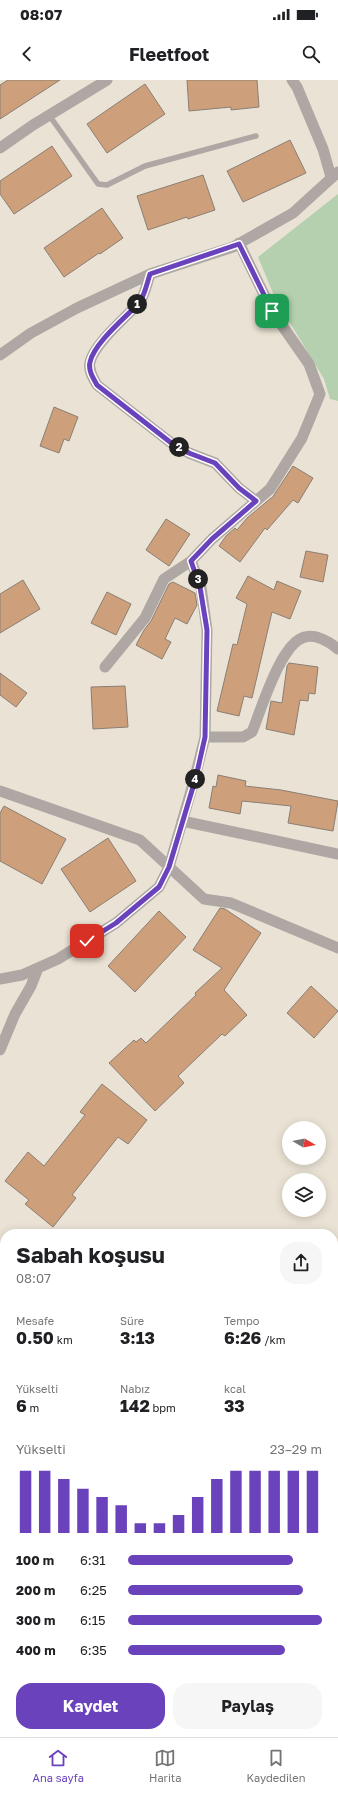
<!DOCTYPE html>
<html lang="tr">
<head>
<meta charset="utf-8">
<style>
  body { margin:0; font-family:"Golos Text",sans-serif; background:#f6f6f6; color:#202124; height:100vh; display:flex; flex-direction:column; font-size:15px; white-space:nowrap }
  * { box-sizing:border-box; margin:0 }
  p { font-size:13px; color:#757577 }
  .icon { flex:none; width:22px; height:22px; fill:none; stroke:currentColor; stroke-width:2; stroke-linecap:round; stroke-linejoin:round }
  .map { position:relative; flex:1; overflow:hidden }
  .panel { position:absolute; left:0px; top:1149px; width:338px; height:508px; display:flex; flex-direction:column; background:#fff; border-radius:16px 16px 0 0; box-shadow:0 2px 10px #0003 }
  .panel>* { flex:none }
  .needle { width:26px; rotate:99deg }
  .buttons { position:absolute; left:282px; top:1041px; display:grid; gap:8px }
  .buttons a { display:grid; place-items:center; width:44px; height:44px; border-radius:50%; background:#fff; box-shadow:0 2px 10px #0003; font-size:20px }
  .pin { position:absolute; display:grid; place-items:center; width:34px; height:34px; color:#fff; margin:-17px; border-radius:8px; box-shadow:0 2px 6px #0006 }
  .km { position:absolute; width:20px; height:20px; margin:-10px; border-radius:50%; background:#222; color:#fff; font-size:11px; line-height:20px; text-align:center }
  .round { display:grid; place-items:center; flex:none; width:42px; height:42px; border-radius:16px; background:#f6f6f6 }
  .headline { display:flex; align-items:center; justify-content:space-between; height:68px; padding:0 16px }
  h1 { font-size:22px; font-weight:700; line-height:30px }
  .stats { display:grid; grid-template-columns:repeat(3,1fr); gap:6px; height:68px; padding:4px 16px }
  .stats div { display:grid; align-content:center }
  .stats b { font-size:17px; font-weight:700 }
  .stats small { font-size:11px; font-weight:400 }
  .stats p { font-size:11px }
  .chart { height:112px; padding:8px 16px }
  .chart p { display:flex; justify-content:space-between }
  .chart svg { width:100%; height:72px; margin-top:4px; stroke:#6a43bc; stroke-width:6 }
  .cta { display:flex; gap:8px; margin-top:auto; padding:8px 16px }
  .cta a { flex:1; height:46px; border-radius:16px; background:#6a43bc; color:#fff; font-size:16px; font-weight:700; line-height:46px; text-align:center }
  .cta a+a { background:#f6f6f6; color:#202124 }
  ul { padding:0 16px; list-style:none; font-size:13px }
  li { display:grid; grid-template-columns:64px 48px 1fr; align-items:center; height:30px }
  li i { height:10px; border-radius:5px; background:#6a43bc }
  .status { display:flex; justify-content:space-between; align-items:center; height:28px; padding:0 20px; background:#fff; direction:ltr }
  .status svg { height:11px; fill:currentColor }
  header { display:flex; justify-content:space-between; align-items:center; height:52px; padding:0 16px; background:#fff; font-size:18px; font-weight:700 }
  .tab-bar { display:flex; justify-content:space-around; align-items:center; height:56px; border-top:1px solid #e0e0e0; background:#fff; font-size:11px; color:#757577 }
  .tab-bar a { display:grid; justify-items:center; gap:2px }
  .tab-bar .on { color:#6a43bc }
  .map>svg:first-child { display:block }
</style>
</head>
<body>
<div class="status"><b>08:07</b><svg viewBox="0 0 49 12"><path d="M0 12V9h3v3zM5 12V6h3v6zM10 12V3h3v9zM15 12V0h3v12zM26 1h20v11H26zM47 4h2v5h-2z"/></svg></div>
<header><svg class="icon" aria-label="back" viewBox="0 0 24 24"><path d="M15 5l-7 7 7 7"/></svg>Fleetfoot<svg class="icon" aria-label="search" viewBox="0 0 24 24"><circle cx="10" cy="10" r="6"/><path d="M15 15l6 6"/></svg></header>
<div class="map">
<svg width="338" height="1657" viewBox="0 0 338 1657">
  <rect width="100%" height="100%" fill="#eae3d5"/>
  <path fill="#b5d0af" d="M 338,114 L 338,321 L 330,319 L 324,299 L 275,218 L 258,177 Z"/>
  <path fill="#cda07b" stroke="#8a7e74" d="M 8,0 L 60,0 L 0,39 L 0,5 Z
    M 187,0 L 257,0 L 259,27 L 231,30 L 231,27 L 189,31 Z
    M 145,4 L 165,34 L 107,73 L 87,44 Z
    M 290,60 L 306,93 L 243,122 L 227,91 Z
    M 52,66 L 72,96 L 14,134 L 0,114 L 0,101 Z
    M 203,95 L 215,130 L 188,139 L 187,137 L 148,150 L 137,116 Z
    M 102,128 L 123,158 L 100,174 L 99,173 L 64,197 L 44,168 Z
    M 54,327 L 78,337 L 69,361 L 64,359 L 59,373 L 40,366 Z
    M 293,386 L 313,398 L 298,423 L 293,420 L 267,450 L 265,448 L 240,482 L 219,466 L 226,456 L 235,448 L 237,450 L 247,438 L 271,418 L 272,418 Z
    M 166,439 L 190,454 L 169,486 L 146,470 Z
    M 306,471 L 328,475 L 323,502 L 300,497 Z
    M 248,496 L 274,510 L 277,501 L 301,511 L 290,539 L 272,532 L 252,618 L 244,616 L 239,636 L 217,631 L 233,564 L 237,565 L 247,524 L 236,518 Z
    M 23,500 L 40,529 L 0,553 L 0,514 Z
    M 173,502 L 195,513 L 197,525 L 187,544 L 175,538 L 165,559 L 171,562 L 162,579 L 136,565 L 144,550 L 151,541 L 169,504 Z
    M 107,512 L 131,524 L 116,555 L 91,543 Z
    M 289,583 L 318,587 L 315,614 L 309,613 L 308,621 L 300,620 L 294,655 L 266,649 L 271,621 L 282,623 L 287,586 Z
    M 0,593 L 27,613 L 16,627 L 0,615 Z
    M 125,606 L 128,647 L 93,649 L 91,607 Z
    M 218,695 L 246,701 L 245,706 L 281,710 L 338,721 L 333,751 L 288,743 L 291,726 L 242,721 L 240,734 L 209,728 L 213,706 L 216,707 Z
    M 4,726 L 66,759 L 42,804 L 0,781 L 0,733 Z
    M 108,758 L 136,801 L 90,832 L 61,789 Z
    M 220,828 L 225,829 L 261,853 L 224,910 L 247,935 L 225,956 L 222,954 L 178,996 L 184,1003 L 155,1031 L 109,983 L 134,960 L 136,962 L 141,958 L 146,963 L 196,915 L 195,913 L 222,888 L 193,870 Z
    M 159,831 L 186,857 L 135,912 L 108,886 Z
    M 311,906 L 338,931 L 314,958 L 287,933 Z
    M 102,1004 L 147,1040 L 128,1064 L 118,1057 L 72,1115 L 76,1118 L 53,1147 L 25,1124 L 29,1120 L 5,1101 L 28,1072 L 44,1086 L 85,1035 L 80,1032 Z"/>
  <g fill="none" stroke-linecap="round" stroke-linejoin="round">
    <path stroke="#aea7a4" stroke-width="5.5" d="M 49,35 L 98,104 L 107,105 L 145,86 L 256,56"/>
    <path stroke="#aea7a4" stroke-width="11" d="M 292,0 L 297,7 L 323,69 L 331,97
      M 0,68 L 33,45 L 107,0
      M 150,194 C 147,203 145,215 139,223 C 126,237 94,264 90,282 C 88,290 93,298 97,305 L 170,362 L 189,373 L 215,383 L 239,408 L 256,421
      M 0,275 L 31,253 L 77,228 L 150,194 L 233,167 L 293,133 L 338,92
      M 105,587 L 145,538 L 164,499 L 191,481 L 212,459 L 270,409 L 302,358 L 320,314 L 309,284 L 272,231 L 239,163
      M 205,657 L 243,657 L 252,652 C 261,630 281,562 305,557 C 316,554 330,562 338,569
      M 0,711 L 140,760 L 204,819 L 231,823 L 338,868
      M 182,741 L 338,774
      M 0,899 L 22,895 L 58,879 L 116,843 L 159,807 L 169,787 L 195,697 L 205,657 L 207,550 L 201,507 L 191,481
      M 0,970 L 15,934 L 31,906 L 38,888
      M 333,1300 L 338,1298
      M 0,1342 L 5,1343
      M 333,1399 L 338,1396
      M 128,1652 L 132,1657"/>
  </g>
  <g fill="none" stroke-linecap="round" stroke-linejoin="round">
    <defs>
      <path id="route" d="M 87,861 L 116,843 L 159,807 L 169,787 L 196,697 L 205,657 L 207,550 L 200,507 L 191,481 L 212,459 L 256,421 L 239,408 L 215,383 L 189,373 L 170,362 L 97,305 C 93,298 88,290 90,282 C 94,263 126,237 139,223 C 145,215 147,203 150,194 L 239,164 L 272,231"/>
    </defs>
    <use href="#route" stroke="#fff" stroke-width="8"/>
    <use href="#route" stroke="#6a43bc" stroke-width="5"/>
  </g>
</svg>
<div class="buttons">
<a><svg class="needle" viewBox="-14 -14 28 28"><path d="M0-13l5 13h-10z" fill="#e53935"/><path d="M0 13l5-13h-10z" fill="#757577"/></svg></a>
<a><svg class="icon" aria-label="layers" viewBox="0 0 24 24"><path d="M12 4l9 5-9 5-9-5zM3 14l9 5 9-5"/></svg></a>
</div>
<div class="pin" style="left:272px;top:231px;background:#1e9e55"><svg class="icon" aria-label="arrive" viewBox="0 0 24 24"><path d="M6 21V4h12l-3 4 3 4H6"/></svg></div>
<div class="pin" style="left:87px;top:861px;background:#d93025"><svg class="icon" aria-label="check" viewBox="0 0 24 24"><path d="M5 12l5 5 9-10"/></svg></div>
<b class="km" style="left:137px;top:224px">1</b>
<b class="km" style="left:179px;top:367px">2</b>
<b class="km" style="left:198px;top:499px">3</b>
<b class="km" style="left:195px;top:699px">4</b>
<section class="panel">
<div class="headline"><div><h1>Sabah koşusu</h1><p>08:07</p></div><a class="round"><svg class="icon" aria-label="share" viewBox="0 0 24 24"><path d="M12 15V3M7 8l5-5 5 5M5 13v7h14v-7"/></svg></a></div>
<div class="stats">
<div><p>Mesafe</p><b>0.50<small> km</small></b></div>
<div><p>Süre</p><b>3:13</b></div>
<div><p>Tempo</p><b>6:26<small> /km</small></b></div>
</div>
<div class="stats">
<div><p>Yükselti</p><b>6<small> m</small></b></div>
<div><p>Nabız</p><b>142<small> bpm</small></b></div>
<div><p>kcal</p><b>33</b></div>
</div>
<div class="chart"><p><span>Yükselti</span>23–29 m</p>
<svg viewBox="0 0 160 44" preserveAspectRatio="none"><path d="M5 44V6M15 44V6M25 44V11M35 44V17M45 44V22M55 44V27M65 44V38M75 44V38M85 44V33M95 44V22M105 44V11M115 44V6M125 44V6M135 44V6M145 44V6M155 44V6"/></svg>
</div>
<ul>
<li><b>100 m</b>6:31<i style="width:85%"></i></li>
<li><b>200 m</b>6:25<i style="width:90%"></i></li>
<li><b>300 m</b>6:15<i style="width:100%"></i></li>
<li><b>400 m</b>6:35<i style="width:81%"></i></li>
</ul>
<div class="cta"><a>Kaydet</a><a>Paylaş</a></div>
</section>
</div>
<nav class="tab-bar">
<a class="on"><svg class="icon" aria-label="home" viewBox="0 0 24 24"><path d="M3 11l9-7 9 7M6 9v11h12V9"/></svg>Ana sayfa</a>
<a><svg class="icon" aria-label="map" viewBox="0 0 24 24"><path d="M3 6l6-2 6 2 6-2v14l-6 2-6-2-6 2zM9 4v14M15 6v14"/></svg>Harita</a>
<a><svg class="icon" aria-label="saved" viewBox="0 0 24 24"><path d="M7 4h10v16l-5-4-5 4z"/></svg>Kaydedilen</a>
</nav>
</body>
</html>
